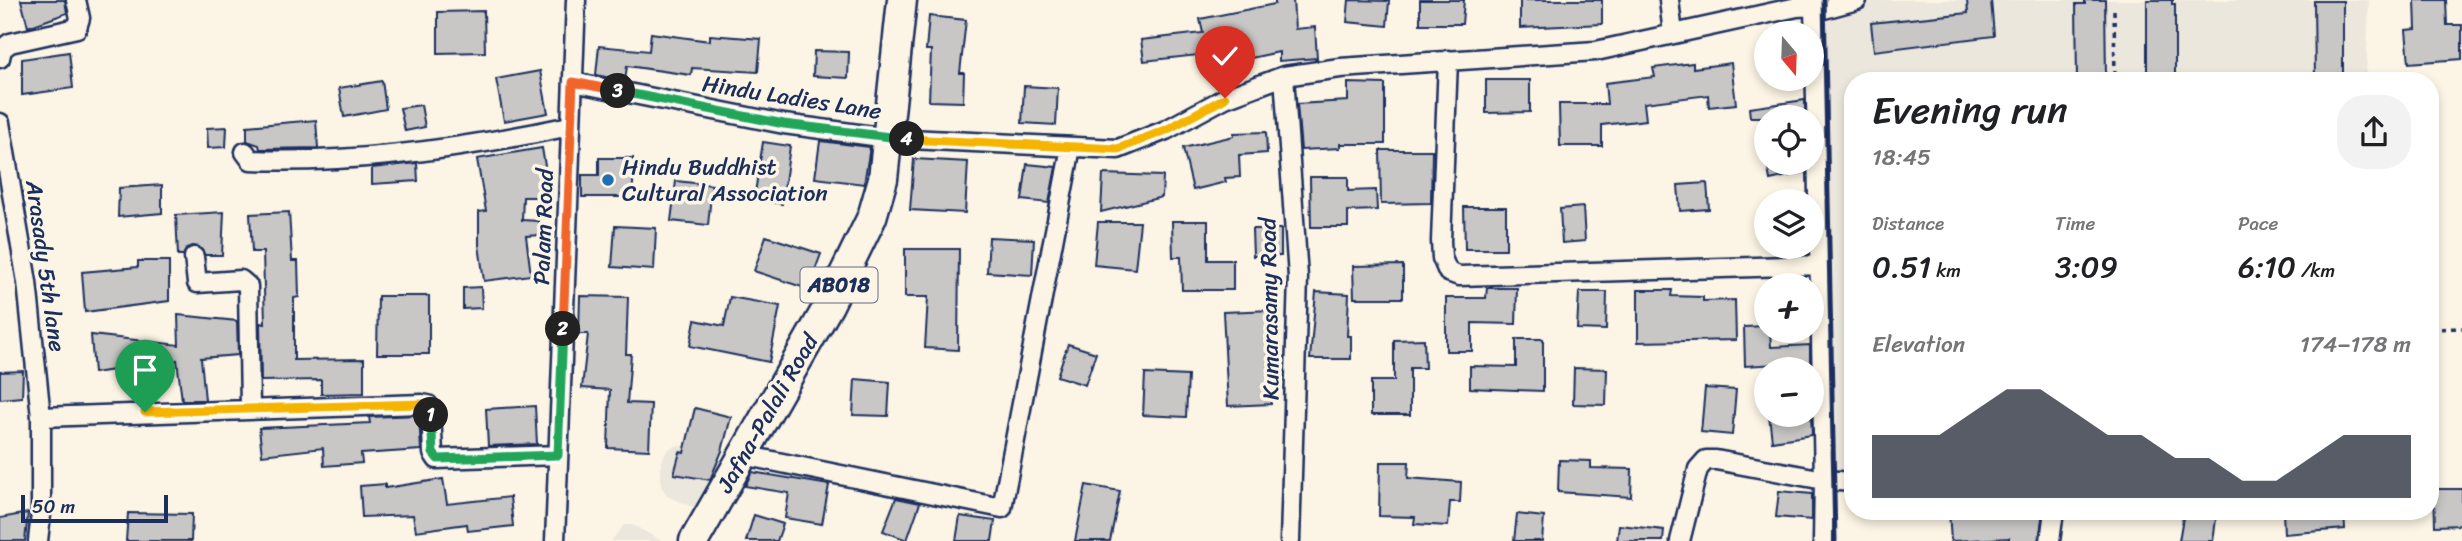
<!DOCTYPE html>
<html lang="en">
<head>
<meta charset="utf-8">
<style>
  body { margin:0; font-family:Sriracha,sans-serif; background:#f2f2f2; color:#202124; height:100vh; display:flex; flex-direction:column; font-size:26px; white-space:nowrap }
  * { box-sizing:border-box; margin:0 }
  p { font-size:23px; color:#757577 }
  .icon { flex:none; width:38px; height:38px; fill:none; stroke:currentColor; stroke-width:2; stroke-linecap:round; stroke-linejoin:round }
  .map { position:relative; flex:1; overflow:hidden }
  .drawer { position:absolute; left:1844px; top:72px; width:595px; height:448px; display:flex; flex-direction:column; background:#fff; border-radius:28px; box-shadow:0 4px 10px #0003 }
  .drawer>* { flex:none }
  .needle { width:46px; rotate:161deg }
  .controls { position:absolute; left:1754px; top:21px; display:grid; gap:14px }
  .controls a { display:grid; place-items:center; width:70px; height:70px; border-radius:50%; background:#fff; box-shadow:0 4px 10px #0003; font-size:35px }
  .scale { position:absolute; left:21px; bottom:18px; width:147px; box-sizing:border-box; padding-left:7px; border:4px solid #1b2f5e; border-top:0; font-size:19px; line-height:24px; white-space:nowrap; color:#1b2f5e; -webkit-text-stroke:5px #fcf5e5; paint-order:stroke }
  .pin { position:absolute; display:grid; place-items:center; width:60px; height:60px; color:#fff; margin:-72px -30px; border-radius:50% 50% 50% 0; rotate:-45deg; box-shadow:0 0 7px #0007 }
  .pin .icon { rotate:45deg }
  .km { position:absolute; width:35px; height:35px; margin:-18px; border-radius:50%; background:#222; color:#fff; font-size:19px; line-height:35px; text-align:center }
  .round { display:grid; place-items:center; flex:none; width:74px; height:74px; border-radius:28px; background:#f2f2f2 }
  .overview { display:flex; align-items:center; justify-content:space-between; height:119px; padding:0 28px }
  h1 { font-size:38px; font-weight:600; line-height:52px }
  .figures { display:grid; grid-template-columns:repeat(3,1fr); gap:10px; height:119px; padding:7px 28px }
  .figures div { display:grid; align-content:center }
  .figures b { font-size:30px; font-weight:600 }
  .figures small { font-size:19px; font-weight:400 }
  .figures p { font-size:19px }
  .chart { height:196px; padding:14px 28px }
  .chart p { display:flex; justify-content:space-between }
  .chart svg { width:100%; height:126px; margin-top:7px; fill:#111827; opacity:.7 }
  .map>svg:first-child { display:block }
</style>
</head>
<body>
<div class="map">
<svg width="2462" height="541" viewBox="0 0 2462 541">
  <rect width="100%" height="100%" fill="#fcf5e5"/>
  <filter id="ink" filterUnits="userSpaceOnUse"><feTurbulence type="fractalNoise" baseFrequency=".0143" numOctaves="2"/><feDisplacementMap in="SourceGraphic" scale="14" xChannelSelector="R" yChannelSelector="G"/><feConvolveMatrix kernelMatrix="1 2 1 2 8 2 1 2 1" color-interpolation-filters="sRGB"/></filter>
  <g filter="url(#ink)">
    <path fill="#ece7dc" d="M 1857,0 L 2369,0 L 2366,80 L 1853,80 L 1853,482 L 1836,480 L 1824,9 Z
      M 678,445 L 709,453 L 733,473 L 709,514 L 669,497 L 661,487 L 661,462 L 667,450 Z
      M 624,525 L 633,525 L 662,541 L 611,541 Z"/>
    <path fill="#c8c7c6" stroke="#1b2f5e" stroke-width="2" d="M 21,0 L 65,0 L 67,13 L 28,27 Z
      M 1275,0 L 1293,0 L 1295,29 L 1315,27 L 1317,58 L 1279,61 L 1279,52 L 1209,67 L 1207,54 L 1144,61 L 1141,40 L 1203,33 L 1200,19 L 1275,4 Z
      M 1349,0 L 1389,1 L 1387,26 L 1347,22 Z
      M 1420,0 L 1464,0 L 1462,24 L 1420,24 Z
      M 1520,0 L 1602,0 L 1602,24 L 1520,28 Z
      M 1967,0 L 1991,0 L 1994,36 L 1874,51 L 1871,23 L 1968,13 Z
      M 2085,0 L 2105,0 L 2106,80 L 2077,80 L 2076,4 L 2085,4 Z
      M 2147,0 L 2172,0 L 2172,4 L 2175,4 L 2175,80 L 2147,80 Z
      M 2415,0 L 2446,0 L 2447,25 L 2462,25 L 2462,59 L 2409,63 L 2406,30 L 2416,29 Z
      M 2314,1 L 2343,1 L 2343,80 L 2315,80 Z
      M 484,11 L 485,52 L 438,53 L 438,12 Z
      M 929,16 L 966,20 L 960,73 L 964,73 L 963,102 L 929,101 L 931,50 L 926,50 Z
      M 651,33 L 710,41 L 710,35 L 761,39 L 758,72 L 692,68 L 691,75 L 627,66 L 625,81 L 596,75 L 599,46 L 649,51 Z
      M 814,51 L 849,52 L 848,78 L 813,76 Z
      M 69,52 L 73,88 L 22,95 L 22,59 Z
      M 1693,63 L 1693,68 L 1731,63 L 1736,104 L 1709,107 L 1708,95 L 1644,103 L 1646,120 L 1602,125 L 1602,146 L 1560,146 L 1559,104 L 1607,104 L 1605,83 L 1655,77 L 1653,68 Z
      M 540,71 L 548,113 L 504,121 L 496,79 Z
      M 1486,80 L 1530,80 L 1530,112 L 1486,113 Z
      M 382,81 L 386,109 L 344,117 L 339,88 Z
      M 1348,83 L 1385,84 L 1385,144 L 1340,144 L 1340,148 L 1301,150 L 1297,104 L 1348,101 Z
      M 1024,86 L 1058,88 L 1056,125 L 1022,123 Z
      M 1805,100 L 1805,117 L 1750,117 L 1749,108 Z
      M 421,105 L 425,127 L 405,131 L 400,108 Z
      M 316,120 L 318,148 L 260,149 L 259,145 L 247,141 L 247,126 Z
      M 227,127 L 226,147 L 208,148 L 207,128 Z
      M 1266,132 L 1267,153 L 1239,155 L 1240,177 L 1225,178 L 1226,182 L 1193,190 L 1183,148 L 1234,136 L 1234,133 Z
      M 820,141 L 870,147 L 864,184 L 815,178 Z
      M 763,142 L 790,146 L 782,204 L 754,199 Z
      M 542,148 L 549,190 L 537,192 L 538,197 L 523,197 L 522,220 L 539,221 L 541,235 L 526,236 L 531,275 L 484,281 L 479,245 L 479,212 L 486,211 L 477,159 Z
      M 1380,150 L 1432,150 L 1431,203 L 1381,204 Z
      M 599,158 L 633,158 L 633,197 L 582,197 L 582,175 L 599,175 Z
      M 914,159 L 968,162 L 965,213 L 910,210 Z
      M 417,163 L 418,181 L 372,184 L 372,168 Z
      M 1767,163 L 1806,163 L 1806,172 L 1770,180 Z
      M 1027,164 L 1056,167 L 1049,203 L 1022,200 Z
      M 1103,174 L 1163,176 L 1162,197 L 1101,212 Z
      M 1310,177 L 1348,177 L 1348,191 L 1376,190 L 1377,210 L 1348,211 L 1348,227 L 1311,227 Z
      M 676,181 L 712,185 L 708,225 L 671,221 Z
      M 1707,183 L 1709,209 L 1680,211 L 1678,185 Z
      M 162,185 L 162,213 L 118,217 L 119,188 Z
      M 1464,207 L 1506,207 L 1506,249 L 1465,249 Z
      M 1583,207 L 1585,241 L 1562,243 L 1560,209 Z
      M 224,212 L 222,255 L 205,255 L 199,247 L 193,246 L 187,248 L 183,255 L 178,255 L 176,215 Z
      M 289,212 L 292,261 L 298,261 L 299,297 L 294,298 L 294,360 L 364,359 L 364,393 L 321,394 L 321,380 L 261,381 L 260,323 L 265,324 L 263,252 L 252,252 L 250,214 Z
      M 1172,221 L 1208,221 L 1208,260 L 1233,260 L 1233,290 L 1182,290 L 1181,257 L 1173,257 Z
      M 1098,222 L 1140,222 L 1135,269 L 1094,265 Z
      M 615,226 L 656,228 L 654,270 L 612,267 Z
      M 1252,229 L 1281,229 L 1281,256 L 1253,256 Z
      M 766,236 L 821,254 L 808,289 L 754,271 Z
      M 989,237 L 1034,239 L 1032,275 L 987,272 Z
      M 905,249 L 959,249 L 958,350 L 925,348 L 928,297 L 905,297 Z
      M 138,261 L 169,261 L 169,301 L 85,312 L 82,272 L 138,267 Z
      M 1403,265 L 1403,298 L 1354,298 L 1353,266 Z
      M 481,287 L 482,308 L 463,309 L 463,288 Z
      M 1487,288 L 1517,288 L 1516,324 L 1472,323 L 1472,351 L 1446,351 L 1446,298 L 1486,298 Z
      M 1638,290 L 1672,290 L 1671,296 L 1703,297 L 1703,301 L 1735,300 L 1736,340 L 1638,342 Z
      M 1316,292 L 1349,294 L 1347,336 L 1351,336 L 1351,359 L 1310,359 Z
      M 1579,292 L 1607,292 L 1606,330 L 1577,329 Z
      M 378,296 L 429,296 L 429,354 L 377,354 Z
      M 580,296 L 628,297 L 626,354 L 631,354 L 627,403 L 651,404 L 649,450 L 608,448 L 610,390 L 582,388 L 588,334 L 579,334 Z
      M 730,297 L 780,306 L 769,362 L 690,346 L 695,320 L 724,326 Z
      M 1274,310 L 1275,351 L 1268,351 L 1271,404 L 1228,406 L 1223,312 Z
      M 178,315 L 237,321 L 238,355 L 201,358 L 205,400 L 182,400 L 177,360 L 94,373 L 91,335 L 179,345 Z
      M 1766,326 L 1766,331 L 1770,331 L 1771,347 L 1810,345 L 1810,369 L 1778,369 L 1778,364 L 1745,366 L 1744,327 Z
      M 1424,339 L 1425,368 L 1410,368 L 1410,415 L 1371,415 L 1371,381 L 1394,381 L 1394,340 Z
      M 1516,339 L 1543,339 L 1543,391 L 1470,388 L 1470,366 L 1516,367 Z
      M 1068,344 L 1096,353 L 1085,385 L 1057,376 Z
      M 1574,368 L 1607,369 L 1606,405 L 1573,404 Z
      M 23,371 L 22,397 L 0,399 L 0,372 Z
      M 1145,374 L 1188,376 L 1186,417 L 1143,415 Z
      M 855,379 L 890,382 L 888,416 L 853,415 Z
      M 1705,388 L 1736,390 L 1732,435 L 1701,432 Z
      M 535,406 L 537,444 L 488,446 L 486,409 Z
      M 695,408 L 731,417 L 722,451 L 710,480 L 674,474 L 680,452 L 684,453 Z
      M 419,415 L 421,450 L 361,454 L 362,463 L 324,466 L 323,448 L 262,455 L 259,428 L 370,423 L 369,417 Z
      M 1769,415 L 1811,415 L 1812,435 L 1772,441 Z
      M 1559,460 L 1591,461 L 1591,468 L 1632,469 L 1631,497 L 1558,492 Z
      M 1380,462 L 1409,462 L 1408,478 L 1461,482 L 1460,502 L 1450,502 L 1448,526 L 1414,524 L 1415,517 L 1379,516 Z
      M 752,472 L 829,485 L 822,524 L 785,518 L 789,493 L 745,486 Z
      M 443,479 L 447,504 L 510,497 L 513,526 L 468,531 L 467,524 L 416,531 L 413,515 L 362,517 L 360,486 L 385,484 L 385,488 Z
      M 1086,485 L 1120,491 L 1110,541 L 1075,541 Z
      M 2434,489 L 2462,489 L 2462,525 L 2435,526 Z
      M 1779,491 L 1812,494 L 1812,520 L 1776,517 Z
      M 896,498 L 920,503 L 907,540 L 883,531 Z
      M 1949,511 L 2043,511 L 2039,541 L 2009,541 L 2009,538 L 1951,541 Z
      M 2184,511 L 2217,512 L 2213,541 L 2179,541 Z
      M 2283,511 L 2344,511 L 2345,529 L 2284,534 Z
      M 28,513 L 25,541 L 0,541 L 0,518 Z
      M 128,513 L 192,514 L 191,541 L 126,541 Z
      M 1517,514 L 1544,517 L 1542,541 L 1514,541 Z
      M 754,515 L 783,524 L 777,541 L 746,541 Z
      M 960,516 L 995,521 L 992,541 L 956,541 Z
      M 1619,525 L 1664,530 L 1663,541 L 1617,541 Z"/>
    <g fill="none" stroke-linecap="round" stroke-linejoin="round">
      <defs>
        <path id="minor" d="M 1669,0 L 1673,34
          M 1814,6 L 1824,9 L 1857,0
          M 0,58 L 2,49 L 10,43 L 77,28 L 80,18 L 76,0
          M 1448,60 L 1441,241 L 1442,258 L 1448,272 L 1459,276 L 1819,265
          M 1284,76 L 1298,277 L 1290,541
          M 573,82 L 784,124 L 888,138 L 1118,149 L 1166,130 L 1225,98 L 1284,76 L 1340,68 L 1596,51 L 1797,7 L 1814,6 L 1824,480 L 1853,482
          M 0,123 L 27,282 L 41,417
          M 245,152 L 251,160 C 357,164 467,148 570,126
          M 194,257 L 197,283 L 241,280 L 248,286 L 250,408
          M 743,455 L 1002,508 L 1071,147
          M 38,541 L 41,514 L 41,417 L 422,404 L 428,405 L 431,411 L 433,453 L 437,459 L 558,455
          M 555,541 L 576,0
          M 1680,541 L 1698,469 L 1706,460 L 1716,460 L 1824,480 L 1823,541
          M 2050,541 L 2054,511"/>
        <path id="primary" d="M 694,541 L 829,305 L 872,217 L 883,179 L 902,0"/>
      </defs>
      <use href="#minor" stroke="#1b2f5e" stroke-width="23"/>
      <use href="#primary" stroke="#1b2f5e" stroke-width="33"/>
      <path stroke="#1b2f5e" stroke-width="3.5" stroke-dasharray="5 5" stroke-linecap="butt" d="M 2114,10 L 2115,80
        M 2431,329 L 2462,328"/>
      <use href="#minor" stroke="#fcf5e5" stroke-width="18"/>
      <use href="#primary" stroke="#fcf5e5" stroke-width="28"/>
      <path stroke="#1b2f5e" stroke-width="5" d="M 1824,0 L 1835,541"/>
    </g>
  </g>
  <g fill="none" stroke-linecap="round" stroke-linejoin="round" filter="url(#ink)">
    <defs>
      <path id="split-1" d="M 145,412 L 422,404 L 428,405 L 431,415"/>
      <path id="split-2" d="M 431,415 L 433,453 L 438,459 L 558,455 L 563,329"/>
      <path id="split-3" d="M 563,329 L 573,82 L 618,91"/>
      <path id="split-4" d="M 618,91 L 784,124 L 907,139"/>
      <path id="split-5" d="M 907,139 L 1118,149 L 1166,130 L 1225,98"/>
    </defs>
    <use href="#split-1" stroke="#fff" stroke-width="14"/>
    <use href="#split-2" stroke="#fff" stroke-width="14"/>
    <use href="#split-3" stroke="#fff" stroke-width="14"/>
    <use href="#split-4" stroke="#fff" stroke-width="14"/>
    <use href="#split-5" stroke="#fff" stroke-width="14"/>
    <use href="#split-1" stroke="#f5b400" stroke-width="9"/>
    <use href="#split-2" stroke="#22a559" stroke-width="9"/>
    <use href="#split-3" stroke="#f0652b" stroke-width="9"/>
    <use href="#split-4" stroke="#22a559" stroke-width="9"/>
    <use href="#split-5" stroke="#f5b400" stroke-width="9"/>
  </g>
  <circle fill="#1f6fb2" stroke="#fcf5e5" stroke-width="2.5" cx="608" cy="180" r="7"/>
  <g text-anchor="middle" stroke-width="7" stroke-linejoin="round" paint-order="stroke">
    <rect fill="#fcf5e5" stroke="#5e6a86" stroke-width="2" x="800.5" y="267.5" width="77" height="35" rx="5"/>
    <g font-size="21" font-weight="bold" fill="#1b2f5e">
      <text x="839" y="292">AB018</text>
    </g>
    <g font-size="23" fill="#1b2f5e" stroke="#fcf5e5">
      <text transform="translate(792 97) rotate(9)" y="8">Hindu Ladies Lane</text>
      <text transform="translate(543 227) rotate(-88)" y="8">Palam Road</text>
      <text transform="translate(46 266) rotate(82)" y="8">Arasady 5th lane</text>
      <text transform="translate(1269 309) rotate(-91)" y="8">Kumarasamy Road</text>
      <text transform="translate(767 413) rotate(-60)" y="8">Jafna-Palali Road</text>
    </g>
    <g font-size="23" fill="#1b2f5e" stroke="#fcf5e5" text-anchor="start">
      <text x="622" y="175">Hindu Buddhist<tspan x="622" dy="26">Cultural Association</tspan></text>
    </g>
  </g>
</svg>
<div class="controls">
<a><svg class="needle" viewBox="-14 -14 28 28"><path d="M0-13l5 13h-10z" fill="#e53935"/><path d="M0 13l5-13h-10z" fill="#757577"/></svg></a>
<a><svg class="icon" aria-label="locate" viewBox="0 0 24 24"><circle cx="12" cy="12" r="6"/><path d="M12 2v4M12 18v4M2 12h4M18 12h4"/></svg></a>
<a><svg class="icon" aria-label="layers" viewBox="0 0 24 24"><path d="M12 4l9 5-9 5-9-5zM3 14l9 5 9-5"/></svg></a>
<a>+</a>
<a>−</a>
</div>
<div class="scale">50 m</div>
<div class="pin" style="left:145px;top:412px;background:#1e9e55"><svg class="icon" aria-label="arrive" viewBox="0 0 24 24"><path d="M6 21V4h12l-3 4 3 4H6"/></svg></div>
<div class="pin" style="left:1225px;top:98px;background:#d93025"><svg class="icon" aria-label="check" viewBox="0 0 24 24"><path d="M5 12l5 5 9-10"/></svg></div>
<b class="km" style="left:431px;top:415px">1</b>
<b class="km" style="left:563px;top:329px">2</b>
<b class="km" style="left:618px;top:91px">3</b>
<b class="km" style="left:907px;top:139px">4</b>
<section class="drawer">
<div class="overview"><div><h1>Evening run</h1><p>18:45</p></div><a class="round"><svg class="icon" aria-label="share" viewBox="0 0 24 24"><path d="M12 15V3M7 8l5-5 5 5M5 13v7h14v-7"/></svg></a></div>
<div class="figures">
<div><p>Distance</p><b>0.51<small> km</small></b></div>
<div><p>Time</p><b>3:09</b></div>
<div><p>Pace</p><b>6:10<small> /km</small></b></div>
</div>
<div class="chart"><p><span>Elevation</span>174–178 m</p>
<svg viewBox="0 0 160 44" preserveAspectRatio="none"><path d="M0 44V22L10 22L20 22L30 14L40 6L50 6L60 14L70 22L80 22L90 30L100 30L110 38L120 38L130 30L140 22L150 22L160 22V44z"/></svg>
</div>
</section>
</div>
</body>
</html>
